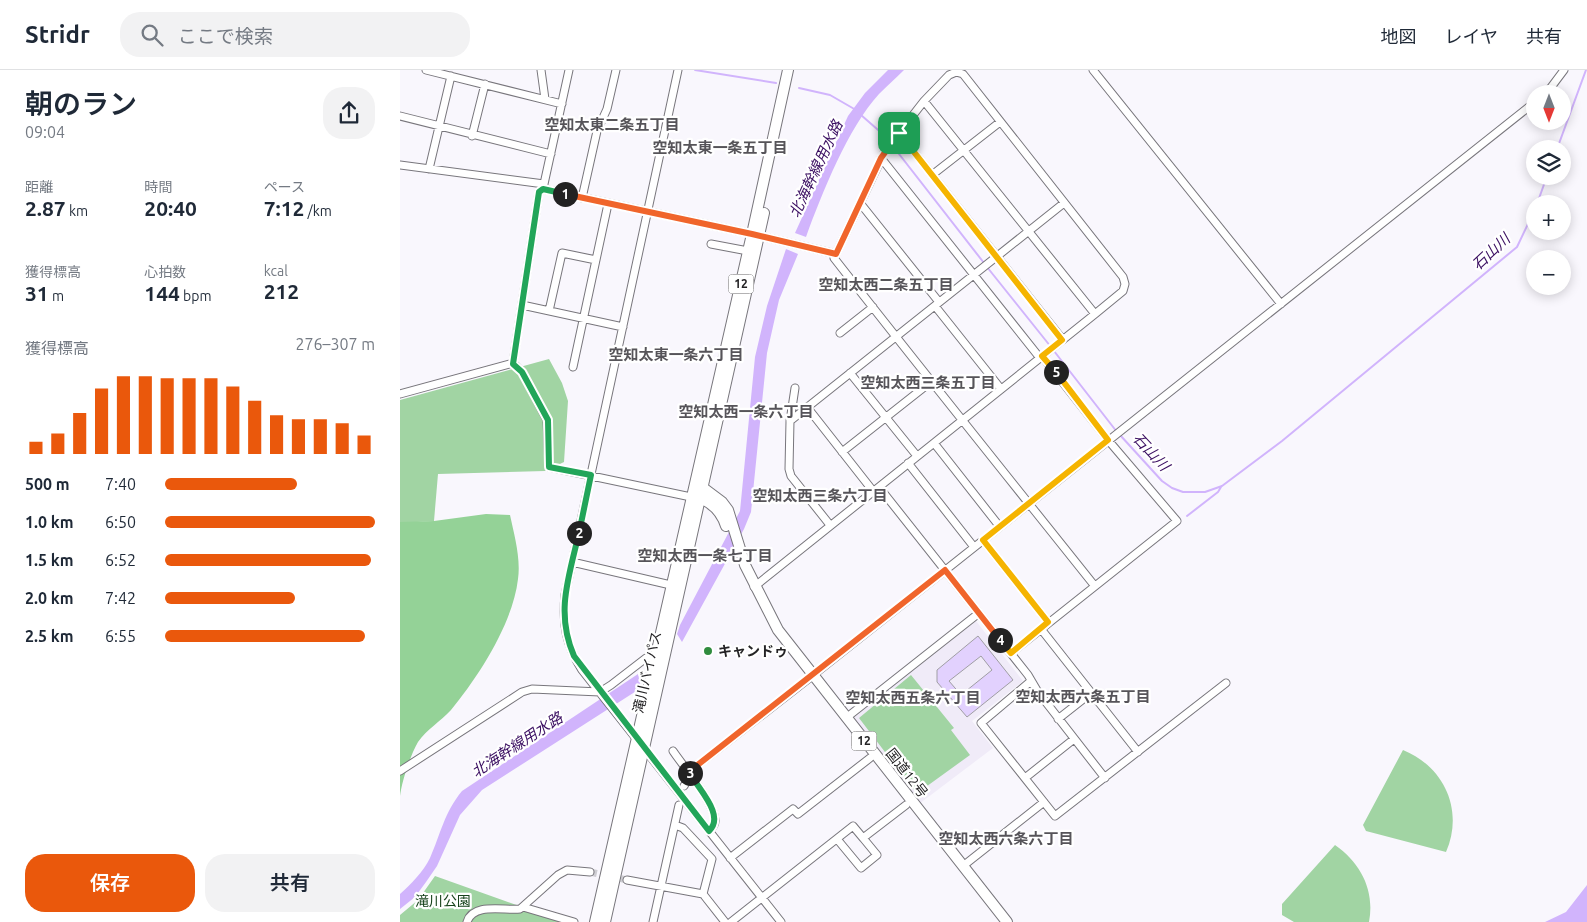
<!DOCTYPE html>
<html lang="ja">
<head>
<meta charset="utf-8">
<style>
  body { margin:0; font-family:Ubuntu,"Noto Sans JP",sans-serif; background:#f2f2f3; color:#1f2937; height:100vh; display:flex; flex-direction:column; font-size:19px; white-space:nowrap }
  * { box-sizing:border-box; margin:0 }
  p { font-size:16px; color:#747a83 }
  .icon { flex:none; width:28px; height:28px; fill:none; stroke:currentColor; stroke-width:2; stroke-linecap:round; stroke-linejoin:round }
  .map { position:relative; flex:1; overflow:hidden }
  .details { display:flex; flex-direction:column; background:#fff; width:400px }
  .details>* { flex:none }
  .needle { width:32px; rotate:180deg }
  .buttons { position:absolute; left:1126px; top:15px; display:grid; gap:10px }
  .buttons a { display:grid; place-items:center; width:45px; height:45px; border-radius:50%; background:#fff; box-shadow:0 2px 12px #0003; font-size:25px }
  .pin { position:absolute; display:grid; place-items:center; width:42px; height:42px; color:#fff; margin:-21px; border-radius:10px; box-shadow:0 2px 8px #0006 }
  .km { position:absolute; width:25px; height:25px; margin:-12px; border-radius:50%; background:#222; color:#fff; font-size:14px; line-height:25px; text-align:center }
  .round { display:grid; place-items:center; flex:none; width:52px; height:52px; border-radius:20px; background:#f2f2f3 }
  .overview { display:flex; align-items:center; justify-content:space-between; height:85px; padding:0 25px }
  h1 { font-size:28px; font-weight:600; line-height:38px }
  .metrics { display:grid; grid-template-columns:repeat(3,1fr); gap:8px; height:85px; padding:5px 25px }
  .metrics div { display:grid; align-content:center }
  .metrics b { font-size:21px; font-weight:600 }
  .metrics small { font-size:14px; font-weight:400 }
  .metrics p { font-size:14px }
  .chart { height:140px; padding:10px 25px }
  .chart p { display:flex; justify-content:space-between }
  .chart svg { width:100%; height:90px; margin-top:5px; stroke:#ea580c; stroke-width:6 }
  .action { display:flex; gap:10px; margin-top:auto; padding:10px 25px }
  .action a { flex:1; height:58px; border-radius:20px; background:#ea580c; color:#fff; font-size:20px; font-weight:600; line-height:58px; text-align:center }
  .action a+a { background:#f2f2f3; color:#1f2937 }
  ul { padding:0 25px; list-style:none; font-size:16px }
  li { display:grid; grid-template-columns:80px 60px 1fr; align-items:center; height:38px }
  li i { height:12px; border-radius:6px; background:#ea580c }
  header { display:flex; align-items:center; gap:30px; box-sizing:border-box; height:70px; padding:0 25px; background:#fff; border-bottom:1px solid #e0e1e3 }
  header strong { font-size:24px }
  nav { display:flex; gap:28px; margin-inline-start:auto; font-size:18px }
  .search { width:350px; height:45px; background:#f2f2f3; display:flex; align-items:center; gap:12px; box-sizing:border-box; padding:0 18px; border-radius:20px; color:#747a83; font-size:19px }
  main { display:flex; flex:1; min-height:0 }
  .map>svg:first-child { display:block }
</style>
</head>
<body>
<header>
<strong>Stridr</strong>
<div class="search"><svg class="icon" aria-label="search" viewBox="0 0 24 24"><circle cx="10" cy="10" r="6"/><path d="M15 15l6 6"/></svg>ここで検索</div>
<nav><a>地図</a><a>レイヤ</a><a>共有</a></nav>
</header>
<main>
<section class="details">
<div class="overview"><div><h1>朝のラン</h1><p>09:04</p></div><a class="round"><svg class="icon" aria-label="share" viewBox="0 0 24 24"><path d="M12 15V3M7 8l5-5 5 5M5 13v7h14v-7"/></svg></a></div>
<div class="metrics">
<div><p>距離</p><b>2.87<small> km</small></b></div>
<div><p>時間</p><b>20:40</b></div>
<div><p>ペース</p><b>7:12<small> /km</small></b></div>
</div>
<div class="metrics">
<div><p>獲得標高</p><b>31<small> m</small></b></div>
<div><p>心拍数</p><b>144<small> bpm</small></b></div>
<div><p>kcal</p><b>212</b></div>
</div>
<div class="chart"><p><span>獲得標高</span>276–307 m</p>
<svg viewBox="0 0 160 44" preserveAspectRatio="none"><path d="M5 44V38M15 44V34M25 44V24M35 44V12M45 44V6M55 44V6M65 44V7M75 44V7M85 44V7M95 44V11M105 44V18M115 44V25M125 44V27M135 44V27M145 44V29M155 44V35"/></svg>
</div>
<ul>
<li><b>500 m</b>7:40<i style="width:63%"></i></li>
<li><b>1.0 km</b>6:50<i style="width:100%"></i></li>
<li><b>1.5 km</b>6:52<i style="width:98%"></i></li>
<li><b>2.0 km</b>7:42<i style="width:62%"></i></li>
<li><b>2.5 km</b>6:55<i style="width:95%"></i></li>
</ul>
<div class="action"><a>保存</a><a>共有</a></div>
</section>
<div class="map">
<svg width="1187" height="852" viewBox="0 0 1187 852">
  <rect width="100%" height="100%" fill="#f9f7fd"/>
  <path fill="#f0ebf8" d="M 576,551 L 623,611 L 572,651 L 593,678 L 519,734 L 451,650 Z"/>
  <path fill="#a1d4a3" d="M 149,289 L 162,313 L 168,331 L 164,392 L 145,401 L 38,404 L 34,451 L 0,453 L 0,330 Z
    M 511,605 L 554,658 L 551,660 L 570,685 L 523,719 L 514,720 L 459,648 Z
    M 1003,680 C 1045,697 1064,741 1046,782 L 966,761 L 963,755 Z
    M 935,775 C 961,793 975,821 969,852 L 894,852 L 882,845 L 882,834 Z
    M 35,806 L 164,852 L 0,852 L 0,845 L 18,830 Z"/>
  <path fill="#94d297" d="M 86,444 L 110,445 C 114,464 121,488 118,509 C 113,553 79,606 51,640 C 41,651 26,660 18,672 C 10,686 2,711 0,726 L 0,452 L 34,451 Z"/>
  <path fill="#d1b4fc" d="M 488,0 L 504,0 C 496,8 487,16 479,24 C 448,58 422,123 406,167 L 395,163 L 448,46 L 465,23 Z
    M 386,179 L 398,184 L 379,230 L 367,283 L 351,442 L 344,459 L 282,572 L 277,564 L 280,555 L 340,441 L 355,287 L 367,236 Z
    M 238,604 L 241,618 L 82,720 L 60,745 L 37,796 L 26,812 L 15,827 L 0,839 L 0,824 C 11,814 23,802 30,788 C 41,763 44,743 62,721 Z
    M 1187,815 L 1187,852 L 1145,852 L 1166,842 Z"/>
  <g fill="none" stroke-linecap="round" stroke-linejoin="round">
    <path stroke="#d1b4fc" stroke-width="2" d="M 295,0 L 376,13
      M 399,18 L 430,25 L 456,40
      M 461,45 L 485,66 L 584,193
      M 1157,79 L 1186,0
      M 1137,134 L 1147,106
      M 587,197 L 651,277
      M 654,281 L 717,362
      M 720,365 L 762,411 L 772,418 L 783,422 L 805,422 L 822,416 L 882,371 L 1117,177 L 1135,139
      M 787,446 L 818,422 L 821,417"/>
  </g>
  <path fill="#e2d1fe" stroke="#a09ea4" fill-rule="evenodd" d="M 578,566 L 613,610 L 567,647 L 537,612 L 537,600 ZM 581,586 L 592,600 L 561,625 L 549,611 Z"/>
  <g fill="none" stroke-linecap="round" stroke-linejoin="round">
    <path stroke="#cecdd2" stroke-width="7" stroke-dasharray="7 3.5" stroke-linecap="butt" d="M 190,802 L 227,810"/>
    <defs>
      <path id="minor" d="M 26,0 L 162,34
        M 141,0 L 145,29
        M 278,0 L 165,525 C 162,554 166,575 182,600 L 381,852
        M 693,0 L 881,234
        M 1146,24 L 1164,0
        M 524,31 L 695,244
        M 0,46 L 151,84
        M 499,63 L 663,270
        M 72,66 L 85,14
        M 481,88 L 640,288
        M 0,95 L 144,114
        M 29,99 L 51,6
        M 532,105 L 600,52
        M 143,119 L 352,164 L 436,184
        M 182,128 L 197,61 L 207,39 L 216,0
        M 460,133 L 539,232
        M 311,174 L 348,181
        M 122,235 L 223,257
        M 535,236 L 601,319
        M 149,241 L 162,183 L 196,190
        M 440,263 L 473,237
        M 113,293 L 139,122 L 143,119 L 144,114 L 169,0
        M 113,293 L 122,302 L 147,350 L 149,397 L 291,427
        M 173,297 L 208,134
        M 450,303 L 517,386
        M 395,318 L 390,351 L 389,399 L 391,406 L 430,455
        M 0,324 L 113,293
        M 407,337 L 473,421
        M 390,351 L 664,133
        M 534,373 L 600,457
        M 442,382 L 532,311
        M 508,393 L 574,477
        M 479,417 L 628,605 L 638,622 L 705,708
        M 583,470 L 648,552
        M 172,492 L 275,516
        M 354,517 L 695,244 L 723,221 L 725,214 L 723,207 L 563,4 L 556,2 L 549,5 L 524,31 L 485,81 L 434,188 C 520,298 607,406 694,515
        M 641,559 L 738,682
        M 611,583 L 777,451 L 708,370 L 642,286
        M 631,611 L 581,653 L 655,746 L 826,613
        M 446,648 L 579,543
        M 658,649 L 691,623
        M 273,681 C 283,696 316,735 315,751 C 315,756 312,758 309,761
        M 0,701 L 122,622 L 132,619 L 200,622 L 211,615 L 246,588 L 255,588
        M 625,708 L 674,669
        M 284,716 L 295,697 L 407,610 L 1135,32
        M 275,755 L 283,758 L 312,789 L 303,824
        M 437,769 L 461,798 L 477,785 L 463,768
        M 330,788 L 393,739 L 398,744 L 470,688
        M 563,796 L 644,732
        M 227,810 L 303,824 L 325,852
        M 123,837 L 174,852
        M 67,852 C 73,832 105,841 120,839 L 158,805 L 167,800 L 190,802
        M 253,852 L 279,735
        M 331,852 L 453,756 L 463,768 L 506,735"/>
      <path id="highway" d="M 302,417 L 322,432 L 328,440 L 345,495 L 378,560 L 607,852
        M 295,427 C 311,431 321,440 326,456
        M 195,852 L 352,164 L 388,0
        M 205,852 L 364,143"/>
    </defs>
    <use href="#minor" stroke="#78767c" stroke-width="9"/>
    <use href="#highway" stroke="#78767c" stroke-width="12"/>
    <use href="#minor" stroke="#fff" stroke-width="7"/>
    <use href="#highway" stroke="#fff" stroke-width="10"/>
  </g>
  <g fill="none" stroke-linecap="round" stroke-linejoin="round">
    <defs>
      <path id="split-1" d="M 165,124 L 352,164 L 436,184 L 481,88 L 499,63"/>
      <path id="split-2" d="M 165,124 L 143,119 L 139,122 L 113,294 L 122,302 L 148,350 L 149,397 L 191,405 L 179,463"/>
      <path id="split-3" d="M 179,463 C 169,506 155,543 174,586 L 309,761 C 326,745 297,718 290,703"/>
      <path id="split-4" d="M 290,703 L 295,697 L 545,500 L 600,570"/>
      <path id="split-5" d="M 600,570 L 611,583 L 648,552 L 583,470 L 708,370 L 656,302"/>
      <path id="split-6" d="M 499,63 L 662,270 L 642,286 L 656,302"/>
    </defs>
    <use href="#split-1" stroke="#fff" stroke-width="10"/>
    <use href="#split-2" stroke="#fff" stroke-width="10"/>
    <use href="#split-3" stroke="#fff" stroke-width="10"/>
    <use href="#split-4" stroke="#fff" stroke-width="10"/>
    <use href="#split-5" stroke="#fff" stroke-width="10"/>
    <use href="#split-6" stroke="#fff" stroke-width="10"/>
    <use href="#split-1" stroke="#f0652b" stroke-width="6"/>
    <use href="#split-2" stroke="#22a559" stroke-width="6"/>
    <use href="#split-3" stroke="#22a559" stroke-width="6"/>
    <use href="#split-4" stroke="#f0652b" stroke-width="6"/>
    <use href="#split-5" stroke="#f5b400" stroke-width="6"/>
    <use href="#split-6" stroke="#f5b400" stroke-width="6"/>
  </g>
  <circle fill="#308c3e" stroke="#fff" stroke-width="2" cx="308" cy="581" r="5"/>
  <g text-anchor="middle" stroke-width="4.5" stroke-linejoin="round" paint-order="stroke">
    <g fill="#fff" stroke="#666566" stroke-width="1">
      <rect x="328.5" y="204.5" width="25" height="19" rx="4"/>
      <rect x="451.5" y="661.5" width="25" height="19" rx="4"/>
    </g>
    <g font-size="12" font-weight="bold" fill="#242325">
      <text x="341" y="218">12</text>
      <text x="464" y="675">12</text>
    </g>
    <g font-size="14" font-weight="bold" fill="#242325" stroke="#fff" text-anchor="start">
      <text x="318" y="586">キャンドゥ</text>
    </g>
    <g font-size="14" fill="#242325" stroke="#fff">
      <text transform="translate(247 602) rotate(-77)" y="5">滝川バイパス</text>
      <text transform="translate(507 703) rotate(52)" y="5">国道12号</text>
    </g>
    <g font-size="14" fill="#16421b" stroke="#fff">
      <text x="43" y="836">滝川公園</text>
    </g>
    <g font-size="15" font-weight="bold" fill="#565459" stroke="#fff">
      <text x="212" y="60">空知太東二条五丁目</text>
      <text x="320" y="83">空知太東一条五丁目</text>
      <text x="486" y="220">空知太西二条五丁目</text>
      <text x="276" y="290">空知太東一条六丁目</text>
      <text x="528" y="318">空知太西三条五丁目</text>
      <text x="346" y="347">空知太西一条六丁目</text>
      <text x="420" y="431">空知太西三条六丁目</text>
      <text x="305" y="491">空知太西一条七丁目</text>
      <text x="683" y="632">空知太西六条五丁目</text>
      <text x="513" y="633">空知太西五条六丁目</text>
      <text x="606" y="774">空知太西六条六丁目</text>
    </g>
    <g font-size="15" font-style="italic" fill="#3a0e61" stroke="#fff">
      <text transform="translate(416 99) rotate(-65)" y="5">北海幹線用水路</text>
      <text transform="translate(1091 182) rotate(-43)" y="5">石山川</text>
      <text transform="translate(751 382) rotate(47)" y="5">石山川</text>
      <text transform="translate(117 675) rotate(-33)" y="5">北海幹線用水路</text>
    </g>
  </g>
</svg>
<div class="buttons">
<a><svg class="needle" viewBox="-14 -14 28 28"><path d="M0-13l5 13h-10z" fill="#e53935"/><path d="M0 13l5-13h-10z" fill="#747a83"/></svg></a>
<a><svg class="icon" aria-label="layers" viewBox="0 0 24 24"><path d="M12 4l9 5-9 5-9-5zM3 14l9 5 9-5"/></svg></a>
<a>+</a>
<a>−</a>
</div>
<div class="pin" style="left:499px;top:63px;background:#1e9e55"><svg class="icon" aria-label="arrive" viewBox="0 0 24 24"><path d="M6 21V4h12l-3 4 3 4H6"/></svg></div>
<b class="km" style="left:165px;top:124px">1</b>
<b class="km" style="left:179px;top:463px">2</b>
<b class="km" style="left:290px;top:703px">3</b>
<b class="km" style="left:600px;top:570px">4</b>
<b class="km" style="left:656px;top:302px">5</b>
</div>
</main>
</body>
</html>
